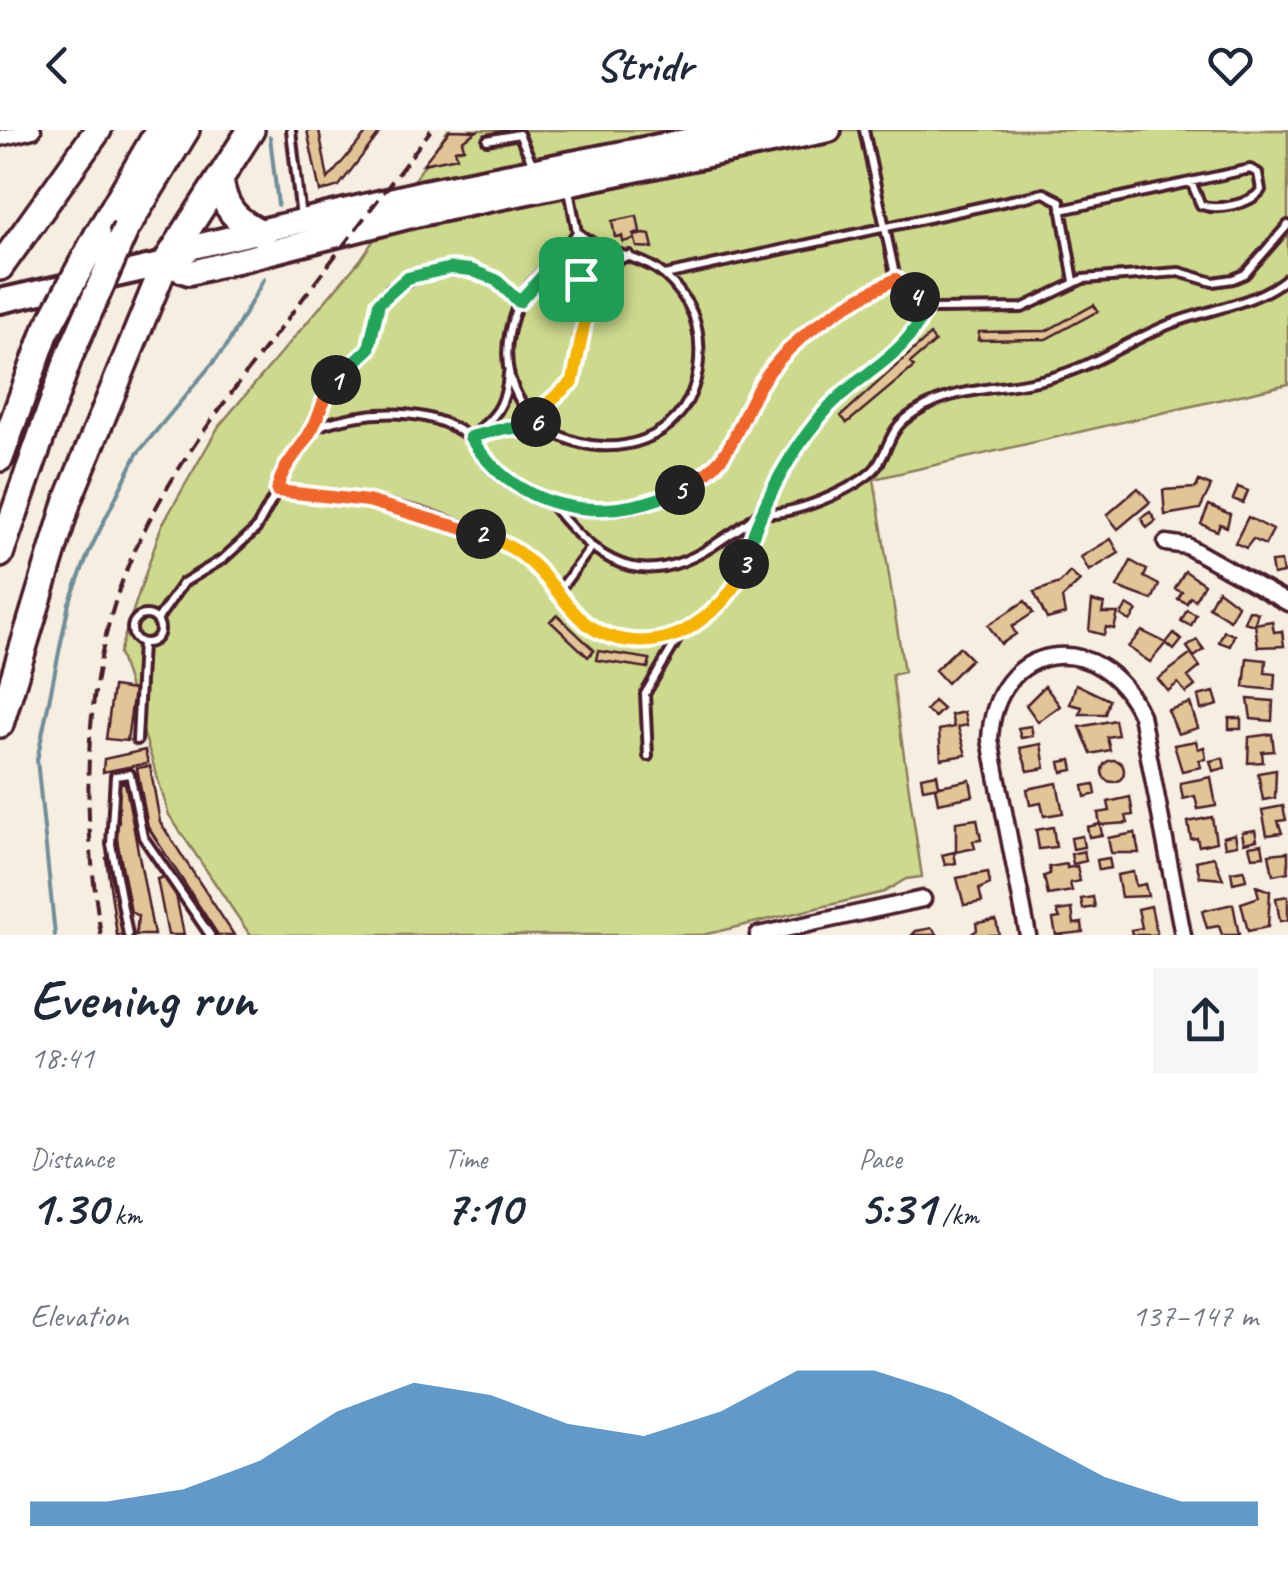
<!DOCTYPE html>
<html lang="en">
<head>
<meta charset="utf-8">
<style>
  body { margin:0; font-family:Caveat,sans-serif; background:#f6f6f7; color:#1f2937; height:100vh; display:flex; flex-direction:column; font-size:38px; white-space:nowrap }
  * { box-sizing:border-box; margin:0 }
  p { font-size:32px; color:#747a83 }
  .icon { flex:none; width:55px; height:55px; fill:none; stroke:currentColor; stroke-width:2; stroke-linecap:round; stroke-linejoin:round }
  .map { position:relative; height:805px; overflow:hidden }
  .details { display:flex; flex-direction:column; background:#fff; flex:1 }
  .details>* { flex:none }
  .pin { position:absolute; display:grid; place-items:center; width:85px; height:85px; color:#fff; margin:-42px; border-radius:20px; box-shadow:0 5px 15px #0006 }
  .km { position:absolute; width:50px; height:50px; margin:-25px; border-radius:50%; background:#222; color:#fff; font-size:28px; line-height:50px; text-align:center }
  .round { display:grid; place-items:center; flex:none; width:105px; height:105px; border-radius:0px; background:#f6f6f7 }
  .summary { display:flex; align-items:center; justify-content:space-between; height:170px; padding:0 30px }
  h1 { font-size:55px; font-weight:700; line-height:75px }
  .metrics { display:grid; grid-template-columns:repeat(3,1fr); gap:15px; height:170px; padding:10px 30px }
  .metrics div { display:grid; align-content:center }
  .metrics b { font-size:50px; font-weight:700 }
  .metrics small { font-size:28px; font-weight:400 }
  .metrics p { font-size:28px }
  .chart { height:280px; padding:20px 30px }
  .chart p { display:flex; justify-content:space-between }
  .chart svg { width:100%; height:180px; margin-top:10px; fill:#1f6fb2; opacity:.7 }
  header { display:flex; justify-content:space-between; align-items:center; height:130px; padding:0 30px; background:#fff; font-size:45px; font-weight:700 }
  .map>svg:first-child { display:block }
</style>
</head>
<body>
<header><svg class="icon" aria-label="back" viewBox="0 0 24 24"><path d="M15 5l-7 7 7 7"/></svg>Stridr<svg class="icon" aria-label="heart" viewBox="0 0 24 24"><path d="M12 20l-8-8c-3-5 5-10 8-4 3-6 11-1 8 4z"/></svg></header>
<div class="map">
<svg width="1288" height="805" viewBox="0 0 1288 805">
  <rect width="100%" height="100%" fill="#f6eee0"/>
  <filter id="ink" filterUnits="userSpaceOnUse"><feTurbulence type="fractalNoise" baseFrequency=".01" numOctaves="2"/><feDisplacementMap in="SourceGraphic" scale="20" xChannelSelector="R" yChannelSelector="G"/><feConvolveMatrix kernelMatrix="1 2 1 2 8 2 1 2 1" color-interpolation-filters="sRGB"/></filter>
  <g filter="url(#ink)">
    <path fill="#cdda8d" stroke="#8c7c5c" stroke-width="2.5" d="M 448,0 L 1288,0 L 1288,254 L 874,349 L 904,542 L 892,545 L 922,747 L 906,749 L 884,762 L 703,805 L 250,805 L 169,685 L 119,523 L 161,397 L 219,296 L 361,129 Z"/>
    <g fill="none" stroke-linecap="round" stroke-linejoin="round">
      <path stroke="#6f8e99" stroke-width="4" d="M 270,7 L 278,75
        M 55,805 L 37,630 L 69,473 L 89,422 L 137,324 L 226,217 L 264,149"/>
    </g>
    <path fill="#e2c596" stroke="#4a1f2b" stroke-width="2.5" d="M 307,0 L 319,0 L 328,49 L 369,0 L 382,0 L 339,56 L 320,62 Z
      M 450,0 L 477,1 L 462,11 L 464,18 L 455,20 L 457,27 L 423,34 Z
      M 637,86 L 640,102 L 633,104 L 635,109 L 623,112 L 622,106 L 615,107 L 612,91 Z
      M 644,104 L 650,105 L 653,118 L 637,117 L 634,106 Z
      M 1094,175 L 1098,181 L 1046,209 L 978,210 L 979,202 L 1046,201 Z
      M 930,205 L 935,212 L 910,233 L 914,237 L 847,293 L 841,286 Z
      M 1199,351 L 1211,356 L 1200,379 L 1165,385 L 1163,360 L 1196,358 Z
      M 1238,357 L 1248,361 L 1243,373 L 1233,369 Z
      M 1138,358 L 1150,372 L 1118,399 L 1107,385 Z
      M 1209,375 L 1230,384 L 1227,397 L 1220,394 L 1217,401 L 1201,394 Z
      M 1150,382 L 1156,391 L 1147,398 L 1141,388 Z
      M 1248,387 L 1273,400 L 1265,415 L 1253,409 L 1246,418 L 1235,413 Z
      M 1111,409 L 1119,423 L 1089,441 L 1081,427 Z
      M 1131,431 L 1147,440 L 1144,447 L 1159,455 L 1152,470 L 1117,457 Z
      M 1281,431 L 1283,443 L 1273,445 L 1271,432 Z
      M 1185,441 L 1204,454 L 1195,470 L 1190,467 L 1187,473 L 1178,469 L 1182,462 L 1175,459 Z
      M 1070,442 L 1080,451 L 1062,468 L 1065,484 L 1047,489 L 1034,462 L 1060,453 Z
      M 1218,460 L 1238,475 L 1230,490 L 1209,477 Z
      M 1025,471 L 1033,483 L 1012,497 L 1016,504 L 1001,514 L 988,495 Z
      M 1092,471 L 1104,474 L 1102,483 L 1118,483 L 1114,499 L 1106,497 L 1104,505 L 1089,501 Z
      M 1127,475 L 1137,481 L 1130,491 L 1121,485 Z
      M 1187,480 L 1196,485 L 1191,496 L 1181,491 Z
      M 1249,480 L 1258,483 L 1254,495 L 1244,492 Z
      M 557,485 L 594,520 L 588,527 L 550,491 Z
      M 1272,491 L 1274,502 L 1282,501 L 1284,516 L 1258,517 L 1255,494 Z
      M 1142,501 L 1166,513 L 1150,532 L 1128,517 Z
      M 1224,501 L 1234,505 L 1230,516 L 1219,512 Z
      M 1174,503 L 1182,510 L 1174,520 L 1166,513 Z
      M 1197,510 L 1204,520 L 1194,527 L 1187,517 Z
      M 959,517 L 971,529 L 947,553 L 935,540 Z
      M 598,521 L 650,529 L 648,538 L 596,530 Z
      M 1191,524 L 1200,537 L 1188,547 L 1195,556 L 1186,563 L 1178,553 L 1168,561 L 1158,549 Z
      M 1247,528 L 1266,530 L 1265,543 L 1275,544 L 1274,560 L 1244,557 Z
      M 1076,554 L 1109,570 L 1105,584 L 1080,584 L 1082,577 L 1070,574 Z
      M 1045,556 L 1060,576 L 1038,592 L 1026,575 Z
      M 113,557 L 134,560 L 127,611 L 106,609 Z
      M 1214,562 L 1218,575 L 1201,580 L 1198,566 Z
      M 1248,569 L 1273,571 L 1272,591 L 1251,589 Z
      M 934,571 L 943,579 L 935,587 L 926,580 Z
      M 1190,573 L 1198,598 L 1178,604 L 1168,580 Z
      M 964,582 L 967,595 L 958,597 L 966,625 L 941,629 L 939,600 L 954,597 L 951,585 Z
      M 1229,588 L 1241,588 L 1241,599 L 1229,599 Z
      M 1115,590 L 1118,605 L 1107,607 L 1110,620 L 1091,624 L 1080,597 Z
      M 1031,596 L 1033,606 L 1021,608 L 1018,598 Z
      M 1272,604 L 1274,621 L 1262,622 L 1263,632 L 1248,633 L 1249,607 Z
      M 1196,611 L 1198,619 L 1204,617 L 1206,629 L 1199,630 L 1201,637 L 1182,641 L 1174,615 Z
      M 1041,614 L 1045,638 L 1028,641 L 1020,618 Z
      M 145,620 L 148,633 L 103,642 L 104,629 Z
      M 1223,628 L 1225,638 L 1213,641 L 1210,631 Z
      M1102 641a11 11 0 1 1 22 0a11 11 0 1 1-22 0Z
      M 1071,630 L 1073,640 L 1062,642 L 1060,632 Z
      M 150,636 L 160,692 L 234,805 L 218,805 L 148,697 L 137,638 Z
      M 1276,640 L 1275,668 L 1263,670 L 1258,643 Z
      M 937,644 L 939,656 L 923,659 L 921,647 Z
      M 1211,647 L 1216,676 L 1198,679 L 1195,666 L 1183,669 L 1180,653 Z
      M 970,650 L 973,666 L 938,673 L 935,657 Z
      M 125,652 L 154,805 L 136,805 L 138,786 L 131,782 L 115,699 L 119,692 L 117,654 Z
      M 1057,653 L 1063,683 L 1044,686 L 1041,673 L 1030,675 L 1027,659 Z
      M 1094,654 L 1096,664 L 1085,667 L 1083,656 Z
      M 1130,667 L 1133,685 L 1126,686 L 1128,693 L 1100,695 L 1098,683 L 1110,681 L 1108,672 Z
      M 1283,676 L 1286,690 L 1278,691 L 1282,703 L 1267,705 L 1262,680 Z
      M 1212,687 L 1216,712 L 1199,716 L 1197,708 L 1191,709 L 1188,692 Z
      M 977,689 L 981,710 L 973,711 L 975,718 L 956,722 L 956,692 Z
      M 1100,694 L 1102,705 L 1089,707 L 1087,697 Z
      M 1053,697 L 1056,717 L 1039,719 L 1036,700 Z
      M 1255,700 L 1257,710 L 1244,713 L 1242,702 Z
      M 1135,703 L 1139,723 L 1111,723 L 1108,708 Z
      M 1235,704 L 1237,715 L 1225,717 L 1223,707 Z
      M 1082,706 L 1084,717 L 1073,719 L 1071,708 Z
      M 1262,714 L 1264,726 L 1252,727 L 1249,716 Z
      M 1084,721 L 1086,731 L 1073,734 L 1071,724 Z
      M 954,722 L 956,733 L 945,735 L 942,725 Z
      M 1288,722 L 1288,742 L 1273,745 L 1269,724 Z
      M 1214,727 L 1223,749 L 1200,747 L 1196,731 Z
      M 106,728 L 110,728 L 124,805 L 117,805 Z
      M 1109,728 L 1111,738 L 1099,740 L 1097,730 Z
      M 1067,734 L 1067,738 L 1077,736 L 1080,751 L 1070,753 L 1072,761 L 1048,765 L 1044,746 L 1050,744 L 1049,737 Z
      M 1244,740 L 1246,750 L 1233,753 L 1231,742 Z
      M 988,742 L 990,754 L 979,759 L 982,772 L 964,775 L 957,748 Z
      M 1133,742 L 1136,756 L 1145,754 L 1148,766 L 1121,767 L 1117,745 Z
      M 165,747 L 176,765 L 184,805 L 168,805 L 157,749 Z
      M 1256,756 L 1270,761 L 1268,797 L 1248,801 L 1241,773 L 1259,767 Z
      M 1288,766 L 1288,790 L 1280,791 L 1276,768 Z
      M 1093,767 L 1095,777 L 1083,779 L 1081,769 Z
      M 1233,774 L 1239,805 L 1222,805 L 1219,796 L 1207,798 L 1202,781 Z
      M 1151,776 L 1157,805 L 1132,805 L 1131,800 L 1142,798 L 1138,779 Z
      M 1072,779 L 1074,794 L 1082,793 L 1083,802 L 1056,805 L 1053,789 L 1060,788 L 1057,781 Z
      M 996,790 L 999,805 L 970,805 L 977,800 L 976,793 Z
      M 932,798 L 938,805 L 912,805 L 916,801 Z"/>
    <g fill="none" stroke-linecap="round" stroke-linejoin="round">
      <defs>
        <path id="service" d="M 291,0 L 301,88
          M 864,0 L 896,149 L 934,179 L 1022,178 L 1083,149 L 1179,142 L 1213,152 L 1233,149 L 1245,144 L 1288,95
          M 487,10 L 519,4 L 534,37
          M 569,60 L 577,102 C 561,130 527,148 516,179 C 462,325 677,369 698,240 C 701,218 700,195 688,174 C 653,116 619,136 577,102
          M 1061,80 L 1250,39 L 1258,43 L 1261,60 C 1251,74 1218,81 1201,75 L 1191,52
          M 665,145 L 1044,63 L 1060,71 L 1074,151
          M 581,149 L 629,125
          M 532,287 L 573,251 L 590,164 L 574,142 L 553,134
          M 315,297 C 362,281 424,274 468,306 C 478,313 482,328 490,337 C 531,378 590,390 645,374 C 688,362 724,337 742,296 C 750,277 755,258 768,242 C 802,200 849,172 896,149
          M 476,305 L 506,299 L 548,303
          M 470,307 C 495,288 506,276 508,244
          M 277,361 C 307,367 337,366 368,371 C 414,378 464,395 506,414 C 539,430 554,465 579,490 C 622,532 702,508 732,461 C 746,438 751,408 759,382 C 785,390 861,358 877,336 C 887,321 890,302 904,290 C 948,254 999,262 1049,248 C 1092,237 1128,211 1168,195 C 1208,178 1254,176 1288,147
          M 554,377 C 604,442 652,460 723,409 C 735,401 751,392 760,381 C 783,350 799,309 828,279 C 861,242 911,224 926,175
          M 558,462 L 590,419
          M132 499a14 14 0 1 1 28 0a14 14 0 1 1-28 0Z
          M 157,490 L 183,453 L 223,429 L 256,399 L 277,361 L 280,343 L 315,297 L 324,264 L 369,219 L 379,173 L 390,159 L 430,142 L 471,140 L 497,150 L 519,172
          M 137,610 L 142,513
          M 648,626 L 645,564 L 681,503
          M 128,805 L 111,714 L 115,646 L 130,644 L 143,707 L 210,805"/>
        <path id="minor" d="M 0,8 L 33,0
          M 1166,413 L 1187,416 L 1288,473
          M 758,805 L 923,769
          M 1028,805 L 990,610 C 994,511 1100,495 1141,585 L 1183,805"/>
        <path id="primary" d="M 165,134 L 189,143 L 415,85 L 829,0
          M 0,171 L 165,134 L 193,117 L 424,62 L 741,0"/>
        <path id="motorway" d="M 220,50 C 224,79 236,91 263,104
          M 126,98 L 186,0
          M 97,106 L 159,0
          M 0,137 L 98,0
          M 0,328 L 46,201
          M 0,424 L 69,227
          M 0,594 L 68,370 L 165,134 L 251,0"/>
      </defs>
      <use href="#service" stroke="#4a1f2b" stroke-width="14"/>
      <use href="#minor" stroke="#4a1f2b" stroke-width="21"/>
      <use href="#primary" stroke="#4a1f2b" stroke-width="30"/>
      <use href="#motorway" stroke="#4a1f2b" stroke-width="32"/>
      <use href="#service" stroke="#fff" stroke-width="6"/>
      <use href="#minor" stroke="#fff" stroke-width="14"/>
      <use href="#primary" stroke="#fff" stroke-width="22"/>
      <use href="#motorway" stroke="#fff" stroke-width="25"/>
      <path stroke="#4a1f2b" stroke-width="4" stroke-dasharray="15 8" stroke-linecap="butt" d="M 101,805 C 83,690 81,578 117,466 C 150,366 216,283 279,200 C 329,134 380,67 431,0"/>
      <defs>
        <path id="motorway-bridge" d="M 46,201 L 97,106
          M 69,227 L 126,98"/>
      </defs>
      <use href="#motorway-bridge" stroke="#4a1f2b" stroke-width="32" stroke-linecap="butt"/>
      <use href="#motorway-bridge" stroke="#fff" stroke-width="25"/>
    </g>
  </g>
  <g fill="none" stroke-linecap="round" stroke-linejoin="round" filter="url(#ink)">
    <defs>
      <path id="split-1" d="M 336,250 L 369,219 L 379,173 L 407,148 L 451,138 L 471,140 L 496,150 L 519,172 L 553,134 L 581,149"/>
      <path id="split-2" d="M 336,250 C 322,266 322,283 312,299 C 300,322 282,334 277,361 L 368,371 L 481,404"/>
      <path id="split-3" d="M 481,404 C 498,411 514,417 528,430 C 568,464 573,505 632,511 C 652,513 675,508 691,497 C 716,480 735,464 744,434"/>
      <path id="split-4" d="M 744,434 C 760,376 787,325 827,279 C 860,242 911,225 926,175 L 915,167"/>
      <path id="split-5" d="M 680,360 C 742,328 732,294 766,246 C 798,201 849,172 896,149 L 915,167"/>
      <path id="split-6" d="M 536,292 L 550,303 L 506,298 L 470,307 C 517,382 602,396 680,360"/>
      <path id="split-7" d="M 536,292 L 532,287 L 573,251 L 590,164 L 581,149"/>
    </defs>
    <use href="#split-1" stroke="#fff" stroke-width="20"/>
    <use href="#split-2" stroke="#fff" stroke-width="20"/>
    <use href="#split-3" stroke="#fff" stroke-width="20"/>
    <use href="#split-4" stroke="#fff" stroke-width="20"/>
    <use href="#split-5" stroke="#fff" stroke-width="20"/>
    <use href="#split-6" stroke="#fff" stroke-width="20"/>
    <use href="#split-7" stroke="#fff" stroke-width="20"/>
    <use href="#split-1" stroke="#22a559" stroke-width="12"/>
    <use href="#split-2" stroke="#f0652b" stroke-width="12"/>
    <use href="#split-3" stroke="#f5b400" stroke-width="12"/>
    <use href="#split-4" stroke="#22a559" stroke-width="12"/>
    <use href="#split-5" stroke="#f0652b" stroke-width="12"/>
    <use href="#split-6" stroke="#22a559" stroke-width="12"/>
    <use href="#split-7" stroke="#f5b400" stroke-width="12"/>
  </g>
</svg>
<div class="pin" style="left:581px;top:149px;background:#1e9e55"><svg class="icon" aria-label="arrive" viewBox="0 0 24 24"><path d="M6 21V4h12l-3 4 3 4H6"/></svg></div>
<b class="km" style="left:336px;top:250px">1</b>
<b class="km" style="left:481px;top:404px">2</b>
<b class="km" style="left:744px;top:434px">3</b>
<b class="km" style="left:915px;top:167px">4</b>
<b class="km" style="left:680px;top:360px">5</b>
<b class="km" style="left:536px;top:292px">6</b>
</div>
<section class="details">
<div class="summary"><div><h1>Evening run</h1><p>18:41</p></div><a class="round"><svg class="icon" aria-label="share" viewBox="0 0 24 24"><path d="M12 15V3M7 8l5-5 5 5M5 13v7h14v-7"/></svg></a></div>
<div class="metrics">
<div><p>Distance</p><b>1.30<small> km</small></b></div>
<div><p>Time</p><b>7:10</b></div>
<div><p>Pace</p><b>5:31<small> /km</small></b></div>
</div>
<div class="chart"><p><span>Elevation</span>137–147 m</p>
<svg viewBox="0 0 160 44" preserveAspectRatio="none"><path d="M0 44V38L10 38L20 35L30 28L40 16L50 9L60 12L70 19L80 22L90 16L100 6L110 6L120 12L130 22L140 32L150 38L160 38V44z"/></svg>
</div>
</section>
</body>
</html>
